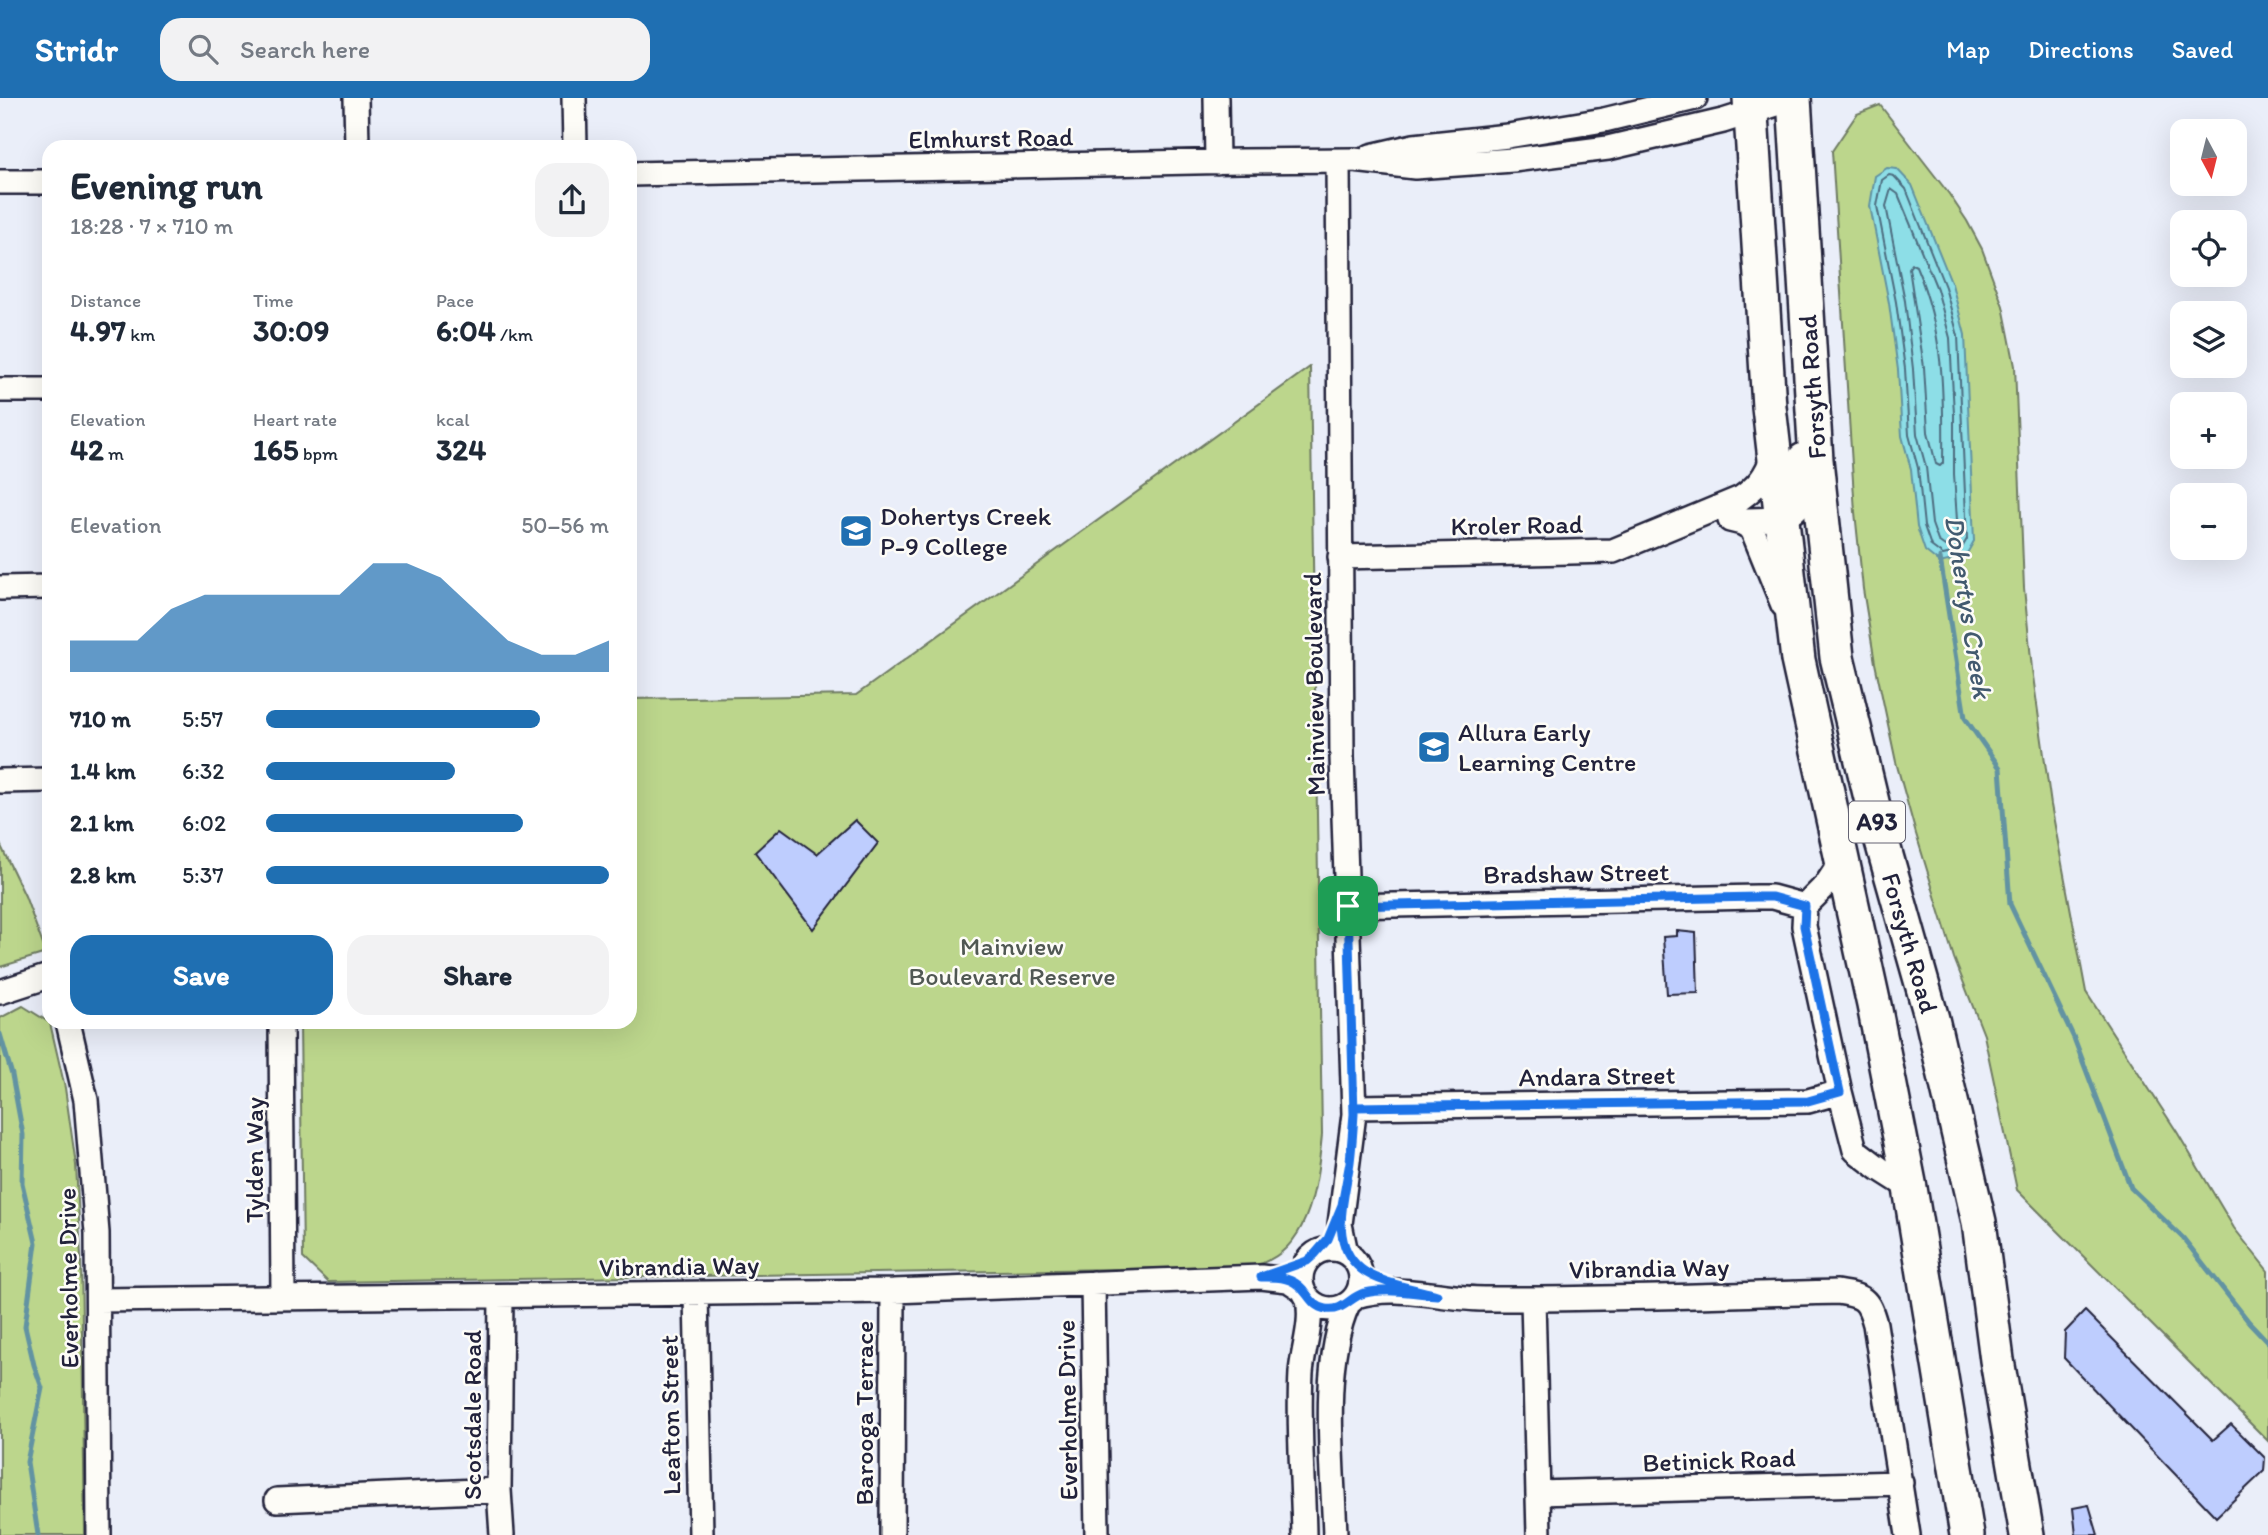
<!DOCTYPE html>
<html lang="en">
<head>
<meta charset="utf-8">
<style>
  body { margin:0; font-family:Itim,sans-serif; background:#f2f2f3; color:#1f2937; height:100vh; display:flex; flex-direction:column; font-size:26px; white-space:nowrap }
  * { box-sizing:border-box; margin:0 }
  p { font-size:23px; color:#747a83 }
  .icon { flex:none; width:38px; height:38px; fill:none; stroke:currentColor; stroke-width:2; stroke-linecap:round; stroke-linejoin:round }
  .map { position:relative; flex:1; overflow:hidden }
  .side { position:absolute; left:42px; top:42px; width:595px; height:889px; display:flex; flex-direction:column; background:#fff; border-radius:21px; box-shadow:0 7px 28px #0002 }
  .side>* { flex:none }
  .needle { width:46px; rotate:173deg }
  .tools { position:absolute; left:2170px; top:21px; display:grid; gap:14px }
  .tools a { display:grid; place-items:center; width:77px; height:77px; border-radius:14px; background:#fff; box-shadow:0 7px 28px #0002; font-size:35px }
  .pin { position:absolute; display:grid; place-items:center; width:60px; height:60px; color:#fff; margin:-30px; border-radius:14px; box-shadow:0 4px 10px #0006 }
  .round { display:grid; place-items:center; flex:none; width:74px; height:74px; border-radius:21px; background:#f2f2f3 }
  .headline { display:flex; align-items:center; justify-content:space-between; height:119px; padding:0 28px }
  h1 { font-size:38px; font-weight:800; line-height:52px }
  .metrics { display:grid; grid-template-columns:repeat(3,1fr); gap:10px; height:119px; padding:7px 28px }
  .metrics div { display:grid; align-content:center }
  .metrics b { font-size:30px; font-weight:800 }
  .metrics small { font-size:19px; font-weight:400 }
  .metrics p { font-size:19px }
  .chart { height:196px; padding:14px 28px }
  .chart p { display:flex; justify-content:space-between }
  .chart svg { width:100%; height:126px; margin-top:7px; fill:#1f6fb2; opacity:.7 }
  .action { display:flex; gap:14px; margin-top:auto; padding:14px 28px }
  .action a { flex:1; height:80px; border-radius:21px; background:#1f6fb2; color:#fff; font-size:28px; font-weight:800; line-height:80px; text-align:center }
  .action a+a { background:#f2f2f3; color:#1f2937 }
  ul { padding:0 28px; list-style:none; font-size:23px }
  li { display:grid; grid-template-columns:112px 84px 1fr; align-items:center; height:52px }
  li i { height:18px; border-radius:9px; background:#1f6fb2 }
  header { display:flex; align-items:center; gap:42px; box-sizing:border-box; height:98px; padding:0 35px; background:#1f6fb2; color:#fff }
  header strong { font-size:33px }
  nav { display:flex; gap:38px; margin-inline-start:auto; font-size:24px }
  .search { width:490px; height:63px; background:#f2f2f3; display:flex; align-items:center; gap:18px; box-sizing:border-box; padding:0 24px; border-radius:21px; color:#747a83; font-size:26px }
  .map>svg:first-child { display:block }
</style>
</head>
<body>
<header>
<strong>Stridr</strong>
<div class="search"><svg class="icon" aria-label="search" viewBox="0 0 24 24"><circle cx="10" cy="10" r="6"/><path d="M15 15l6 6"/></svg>Search here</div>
<nav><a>Map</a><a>Directions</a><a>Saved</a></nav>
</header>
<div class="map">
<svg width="2268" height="1437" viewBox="0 0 2268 1437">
  <rect width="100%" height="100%" fill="#eaeef9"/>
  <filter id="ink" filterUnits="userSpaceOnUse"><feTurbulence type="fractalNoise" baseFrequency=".0143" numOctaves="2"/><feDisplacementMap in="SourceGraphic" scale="14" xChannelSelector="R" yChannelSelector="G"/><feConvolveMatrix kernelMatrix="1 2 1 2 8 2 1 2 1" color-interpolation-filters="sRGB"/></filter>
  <g filter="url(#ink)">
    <path fill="#bcd68c" stroke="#6f7c64" stroke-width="2" d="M 1880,7 L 1949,96 L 1967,123 L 1982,151 L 2003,208 L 2015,268 L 2024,490 L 2032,571 L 2051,707 L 2086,894 L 2177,1034 L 2234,1130 L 2268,1173 L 2268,1343 L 2017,1092 L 1984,937 L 1954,860 L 1916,736 L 1896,664 L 1875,565 L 1863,491 L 1855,414 L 1832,53 L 1857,16 Z
      M 1310,269 L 1322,1037 C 1317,1088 1309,1163 1244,1169 L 328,1184 L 303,1160 L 300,924 L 630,924 L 630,601 L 856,597 Z
      M 0,746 L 25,798 L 46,855 L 0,869 Z
      M 23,908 L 50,925 L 65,990 L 76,1067 L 81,1158 L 85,1437 L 0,1437 L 0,920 Z"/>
    <path fill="#8ddee7" stroke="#6293a2" stroke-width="2" d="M 1887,70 L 1897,71 L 1912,87 L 1952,186 L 1965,237 L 1974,443 L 1965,459 L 1940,465 L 1925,453 L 1917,429 L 1911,371 L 1902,338 L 1898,272 L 1889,205 L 1870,108 L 1875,78 Z"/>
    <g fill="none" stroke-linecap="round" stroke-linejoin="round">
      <path stroke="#4d6d80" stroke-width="2" d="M 1889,77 L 1894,78 L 1906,91 L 1945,189 L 1958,238 L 1967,441 L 1960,453 L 1943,457 L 1931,448 L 1924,428 L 1918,370 L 1909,337 L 1905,271 L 1896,204 L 1877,108 L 1882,82 Z
        M 1891,91 L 1898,96 L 1937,191 L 1950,240 L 1954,316 L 1954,376 L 1958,438 L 1954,445 L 1945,448 L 1938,443 L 1932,426 L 1926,369 L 1917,336 L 1913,271 L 1905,203 L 1886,108 Z
        M 1912,166 L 1916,168 C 1944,234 1944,294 1943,365 L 1940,368 L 1936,366 L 1928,334 L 1924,269 L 1909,170 Z"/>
      <path stroke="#6293a2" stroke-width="5" d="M 1940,460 L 1965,620 L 2000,670 L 2010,806 L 2074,940 L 2131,1090 L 2183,1140 L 2249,1224 L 2268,1244
        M 0,936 L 12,977 L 23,1037 L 22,1085 L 36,1145 L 25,1228 L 34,1267 L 42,1290 L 27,1364 L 38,1437"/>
    </g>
    <path fill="#becdfe" stroke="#22223b" stroke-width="2" d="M 855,722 L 878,745 L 813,831 L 755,754 L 781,730 L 817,756 Z
      M 1677,833 L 1696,835 L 1698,895 L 1667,896 L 1663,839 L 1677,838 Z
      M 2085,1213 L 2213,1342 L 2231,1326 L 2265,1360 L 2264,1373 L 2216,1419 L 2064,1260 L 2065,1234 Z
      M 2089,1407 L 2098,1437 L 2076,1437 L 2073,1410 Z"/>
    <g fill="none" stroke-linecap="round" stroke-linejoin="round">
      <defs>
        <path id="minor" d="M 356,0 L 357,49
          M 574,0 L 575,49
          M 1216,0 L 1217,64
          M 1371,58 L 1414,48 L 1508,38 L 1604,22 L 1695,0
          M 1338,63 L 1342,659 L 1354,1016 L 1340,1126 L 1345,1150 L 1350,1158
          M 630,76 L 1241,63 L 1354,62 L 1415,69 L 1513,62 L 1608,50 L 1723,23 L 1796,0
          M 0,84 L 49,84
          M 0,292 L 49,292
          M 1730,422 L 1742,425 L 1752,431 L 1783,507
          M 1731,422 C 1751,421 1794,427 1801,402 C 1805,389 1801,371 1801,358
          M 1340,459 L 1613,453 L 1741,400 C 1758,388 1766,378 1773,358
          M 0,490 L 49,489
          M 0,683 L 49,682
          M 1841,764 L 1826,787 L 1805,808 L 1804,828 L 1840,994 L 1855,1052 L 1880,1071 L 1910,1090
          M 1348,808 L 1757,799 L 1772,799 L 1805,808
          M 0,894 L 49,878
          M 68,924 L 86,1002 L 97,1135 L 99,1437
          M 281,924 L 283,1200
          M 1354,1009 L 1808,1003 L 1840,994
          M1301 1181a30 30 0 1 1 60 0a30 30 0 1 1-60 0Z
          M 1093,1185 L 1097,1437
          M 696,1196 L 701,1437
          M 501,1198 L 499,1392 L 502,1437
          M 1356,1198 C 1396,1185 1442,1201 1484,1201 C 1601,1202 1719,1197 1837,1194 C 1863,1198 1868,1200 1875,1226 L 1908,1437
          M 1533,1201 L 1539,1437
          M 98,1202 L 893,1193 L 1261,1179 L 1288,1182 L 1302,1191
          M 1538,1395 L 1901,1385
          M 277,1402 L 499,1392
          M 892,1437 L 893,1193
          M 1304,1437 C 1303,1383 1298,1329 1301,1275 C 1303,1250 1313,1226 1308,1201
          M 1335,1437 C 1333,1370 1320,1266 1348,1206"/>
        <path id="highway" d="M 1750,0 L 1769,309 L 1798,562 L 1874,907 L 1910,1090 L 1967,1437
          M 1794,0 L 1816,362 L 1837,559 L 1879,733 L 1932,921 L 1979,1124 L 1997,1262 L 2027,1437"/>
      </defs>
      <use href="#minor" stroke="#22223b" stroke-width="28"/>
      <use href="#highway" stroke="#22223b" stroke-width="38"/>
      <use href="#minor" stroke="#fdfcf7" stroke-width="23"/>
      <use href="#highway" stroke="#fdfcf7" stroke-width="33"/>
    </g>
  </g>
  <g fill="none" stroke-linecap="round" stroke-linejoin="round" filter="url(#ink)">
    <defs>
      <path id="route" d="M 1348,808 L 1354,1016 L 1350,1064 L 1342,1107 L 1328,1141 L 1315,1156 L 1307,1163 L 1261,1179 C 1273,1179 1287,1178 1298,1187 C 1309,1195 1310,1208 1326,1211 C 1344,1214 1350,1198 1365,1195 C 1388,1190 1414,1195 1437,1197 C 1416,1191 1378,1185 1361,1171 C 1328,1144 1345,1099 1350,1064 C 1352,1048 1353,1032 1354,1016 L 1354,1009 L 1808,1003 L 1840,994 L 1804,828 L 1805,808 L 1772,799 L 1757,799 L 1348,808"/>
    </defs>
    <use href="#route" stroke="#fff" stroke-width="14"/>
    <use href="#route" stroke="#1a73e8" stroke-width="9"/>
  </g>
  <defs>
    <symbol id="school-square" viewBox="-11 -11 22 22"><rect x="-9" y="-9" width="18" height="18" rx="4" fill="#1f6fb2" stroke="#fdfcf7"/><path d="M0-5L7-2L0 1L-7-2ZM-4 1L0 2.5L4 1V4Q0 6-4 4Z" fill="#fff"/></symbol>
  </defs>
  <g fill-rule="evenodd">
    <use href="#school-square" x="837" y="414" width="38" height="38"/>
    <use href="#school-square" x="1415" y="630" width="38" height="38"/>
  </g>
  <g text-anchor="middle" stroke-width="5" stroke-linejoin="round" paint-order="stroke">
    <rect fill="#fdfcf7" stroke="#646373" stroke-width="2" x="1849" y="703.5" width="56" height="41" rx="5"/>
    <g font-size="24" font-weight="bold" fill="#22223b">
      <text x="1877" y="732">A93</text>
    </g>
    <g font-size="26" fill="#22223b" stroke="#fdfcf7">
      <text transform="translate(991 40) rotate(-1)" y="9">Elmhurst Road</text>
      <text transform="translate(1812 289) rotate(-94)" y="9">Forsyth Road</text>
      <text transform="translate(1517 427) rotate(-1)" y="9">Kroler Road</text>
      <text transform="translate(1314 586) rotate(-91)" y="9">Mainview Boulevard</text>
      <text transform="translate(1576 775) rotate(-1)" y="9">Bradshaw Street</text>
      <text transform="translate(1910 845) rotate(74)" y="9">Forsyth Road</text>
      <text transform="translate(1597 978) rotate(-1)" y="9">Andara Street</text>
      <text transform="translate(254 1062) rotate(-90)" y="9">Tylden Way</text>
      <text transform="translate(679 1168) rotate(-1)" y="9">Vibrandia Way</text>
      <text transform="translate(1649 1170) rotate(-1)" y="9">Vibrandia Way</text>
      <text transform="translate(68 1180) rotate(-91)" y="9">Everholme Drive</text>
      <text transform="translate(1067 1312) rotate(-91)" y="9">Everholme Drive</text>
      <text transform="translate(864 1315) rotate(-90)" y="9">Barooga Terrace</text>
      <text transform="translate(472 1317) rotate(-90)" y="9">Scotsdale Road</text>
      <text transform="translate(670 1317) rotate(-91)" y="9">Leafton Street</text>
      <text transform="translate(1719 1362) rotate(-2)" y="9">Betinick Road</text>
    </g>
    <g font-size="26" fill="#22223b" stroke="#fdfcf7" text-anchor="start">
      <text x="880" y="427">Dohertys Creek<tspan x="880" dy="30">P-9 College</tspan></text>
      <text x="1458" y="643">Allura Early<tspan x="1458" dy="30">Learning Centre</tspan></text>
    </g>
    <g font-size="26" fill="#505853" stroke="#fdfcf7">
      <text x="1012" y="857">Mainview<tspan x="1012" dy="30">Boulevard Reserve</tspan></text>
    </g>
    <g font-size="28" font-style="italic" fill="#425a6f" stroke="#fdfcf7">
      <text transform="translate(1969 509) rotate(81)" y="10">Dohertys Creek</text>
    </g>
  </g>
</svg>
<div class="tools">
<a><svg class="needle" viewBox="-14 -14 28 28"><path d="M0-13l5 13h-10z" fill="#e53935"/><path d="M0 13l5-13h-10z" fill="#747a83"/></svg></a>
<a><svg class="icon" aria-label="locate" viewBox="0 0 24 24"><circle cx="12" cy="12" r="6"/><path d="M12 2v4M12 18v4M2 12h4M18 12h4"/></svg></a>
<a><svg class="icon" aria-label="layers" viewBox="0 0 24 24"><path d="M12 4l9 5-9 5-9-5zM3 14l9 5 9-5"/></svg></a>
<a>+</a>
<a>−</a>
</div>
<div class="pin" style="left:1348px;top:808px;background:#1e9e55"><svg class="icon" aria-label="arrive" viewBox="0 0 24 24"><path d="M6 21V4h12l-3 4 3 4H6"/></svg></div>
<section class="side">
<div class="headline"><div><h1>Evening run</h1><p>18:28 · 7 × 710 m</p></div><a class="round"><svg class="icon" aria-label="share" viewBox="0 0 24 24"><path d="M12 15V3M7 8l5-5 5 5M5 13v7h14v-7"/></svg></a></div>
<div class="metrics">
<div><p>Distance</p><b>4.97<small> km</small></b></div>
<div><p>Time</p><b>30:09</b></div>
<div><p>Pace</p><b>6:04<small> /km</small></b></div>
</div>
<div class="metrics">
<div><p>Elevation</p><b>42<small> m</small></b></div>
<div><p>Heart rate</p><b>165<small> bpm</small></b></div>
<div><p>kcal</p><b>324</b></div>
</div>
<div class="chart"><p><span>Elevation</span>50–56 m</p>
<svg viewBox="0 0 160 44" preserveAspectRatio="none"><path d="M0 44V33L10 33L20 33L30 22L40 17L50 17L60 17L70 17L80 17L90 6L100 6L110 11L120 22L130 33L140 38L150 38L160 33V44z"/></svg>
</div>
<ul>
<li><b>710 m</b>5:57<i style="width:80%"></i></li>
<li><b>1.4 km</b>6:32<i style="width:55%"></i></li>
<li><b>2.1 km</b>6:02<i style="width:75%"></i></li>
<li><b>2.8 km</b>5:37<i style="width:100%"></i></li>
</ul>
<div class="action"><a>Save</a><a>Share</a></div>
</section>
</div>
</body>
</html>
